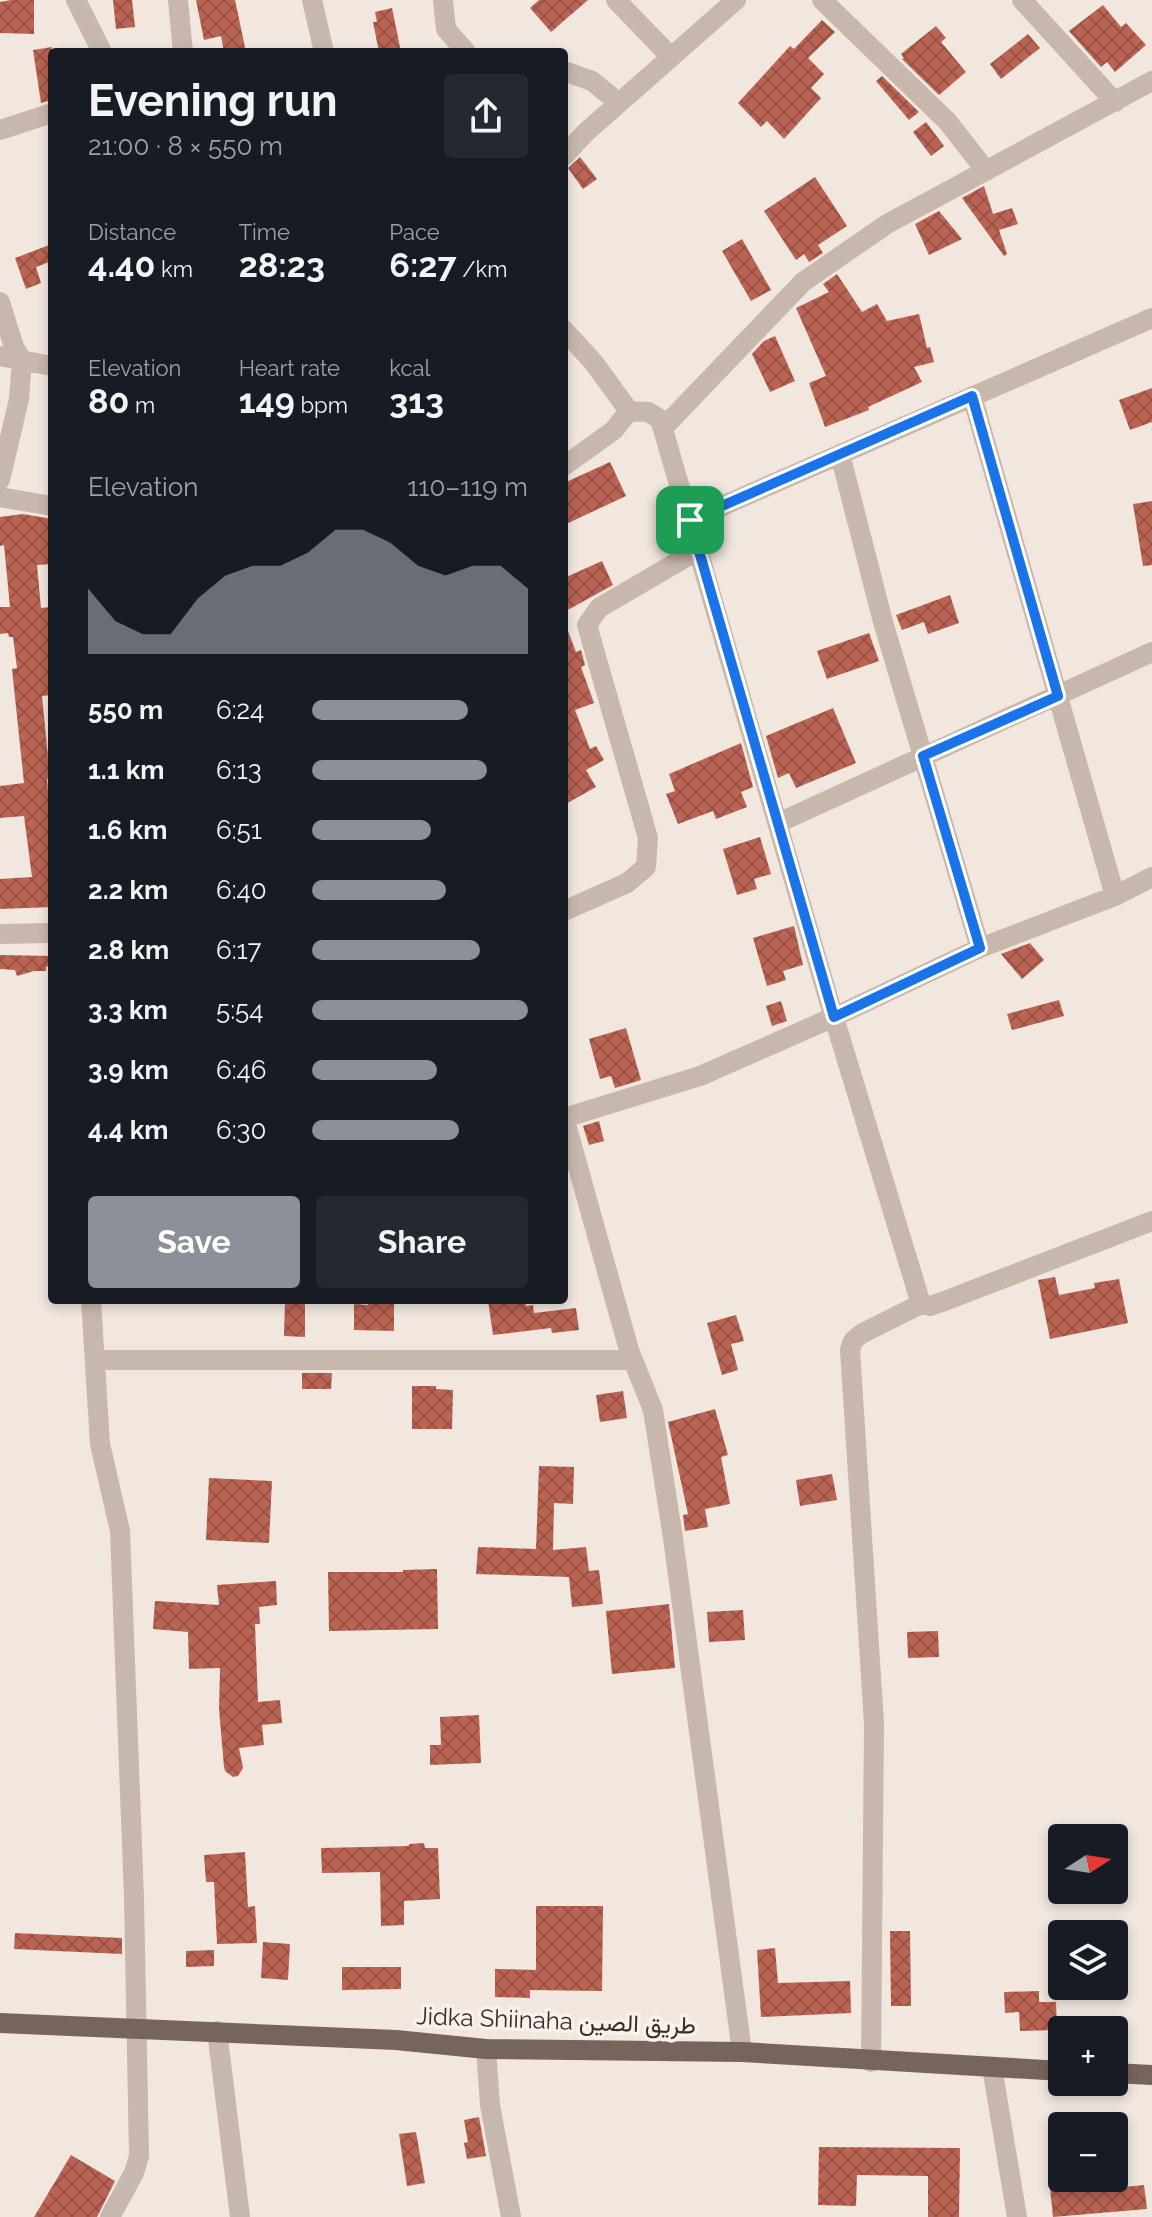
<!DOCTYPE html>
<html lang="en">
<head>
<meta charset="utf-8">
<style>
  body { margin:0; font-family:Raleway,Vazirmatn,sans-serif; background:#242831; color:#f1f3f6; height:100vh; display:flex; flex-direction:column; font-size:30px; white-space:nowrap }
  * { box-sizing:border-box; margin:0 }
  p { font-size:26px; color:#9ea1a6 }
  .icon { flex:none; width:44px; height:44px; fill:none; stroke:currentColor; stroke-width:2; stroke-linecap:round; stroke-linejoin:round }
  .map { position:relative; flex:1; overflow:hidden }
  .sheet { position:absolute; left:48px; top:48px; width:520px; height:1256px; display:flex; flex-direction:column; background:#171b24; border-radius:8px; box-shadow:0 4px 12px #0003 }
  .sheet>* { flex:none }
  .needle { width:52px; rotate:78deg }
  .fabs { position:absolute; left:1048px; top:1824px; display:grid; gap:16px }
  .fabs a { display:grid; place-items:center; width:80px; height:80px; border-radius:8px; background:#171b24; box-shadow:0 4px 12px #0003; font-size:40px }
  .pin { position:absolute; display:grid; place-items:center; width:68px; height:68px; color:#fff; margin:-34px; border-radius:16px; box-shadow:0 4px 12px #0006 }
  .round { display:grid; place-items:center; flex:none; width:84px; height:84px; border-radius:8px; background:#242831 }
  .headline { display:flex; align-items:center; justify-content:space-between; height:136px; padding:0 40px }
  h1 { font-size:44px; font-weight:700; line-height:60px }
  .metrics { display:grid; grid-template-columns:repeat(3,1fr); gap:12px; height:136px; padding:8px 40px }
  .metrics div { display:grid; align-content:center }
  .metrics b { font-size:34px; font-weight:700 }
  .metrics small { font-size:22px; font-weight:400 }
  .metrics p { font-size:22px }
  .chart { height:224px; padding:16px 40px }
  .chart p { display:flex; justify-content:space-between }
  .chart svg { width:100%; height:144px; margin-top:8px; fill:#8c9099; opacity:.7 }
  .action { display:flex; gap:16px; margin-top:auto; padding:16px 40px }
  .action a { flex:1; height:92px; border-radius:8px; background:#8c9099; color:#fff; font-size:32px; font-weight:700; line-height:92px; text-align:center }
  .action a+a { background:#242831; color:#f1f3f6 }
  ul { padding:0 40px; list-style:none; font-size:26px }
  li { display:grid; grid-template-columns:128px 96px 1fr; align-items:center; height:60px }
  li i { height:20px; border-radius:10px; background:#8c9099 }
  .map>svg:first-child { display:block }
</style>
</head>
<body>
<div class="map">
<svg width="1152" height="2217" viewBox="0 0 1152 2217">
  <defs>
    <pattern id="building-cross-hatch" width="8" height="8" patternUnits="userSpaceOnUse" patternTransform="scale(2)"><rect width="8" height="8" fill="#bb6453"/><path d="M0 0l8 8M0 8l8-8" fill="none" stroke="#995345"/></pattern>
  </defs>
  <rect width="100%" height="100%" fill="#f1e7df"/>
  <path fill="url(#building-cross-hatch)" d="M 11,0 L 34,0 L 34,34 L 0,33 L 0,2 Z
    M 113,0 L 132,0 L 135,27 L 116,29 Z
    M 196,0 L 235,0 L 246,52 L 224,52 L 221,36 L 204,40 Z
    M 539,0 L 588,0 L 551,32 L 530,8 Z
    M 1103,5 L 1121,27 L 1126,23 L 1146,45 L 1115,72 L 1107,62 L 1101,67 L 1069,31 Z
    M 392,8 L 401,52 L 379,52 L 373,22 L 377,22 L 375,12 Z
    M 822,20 L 835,32 L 808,58 L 824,74 L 811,88 L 821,98 L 784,139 L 767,121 L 761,127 L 738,103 L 790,46 L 794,49 Z
    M 936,26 L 946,38 L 941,42 L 966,72 L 939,95 L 902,59 L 904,58 L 901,54 Z
    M 1028,34 L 1040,48 L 1001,79 L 990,64 Z
    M 52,47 L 52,100 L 41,103 L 33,50 Z
    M 882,76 L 919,112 L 909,120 L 876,81 Z
    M 926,122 L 944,146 L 931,156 L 913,132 Z
    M 580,157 L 597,179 L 583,189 L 568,168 Z
    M 815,177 L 847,226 L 818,245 L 823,253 L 809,262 L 804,254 L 796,260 L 764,211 Z
    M 984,186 L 993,214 L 1012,208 L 1018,224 L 999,230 L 1007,254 L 1004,256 L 962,198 Z
    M 939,211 L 962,239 L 929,255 L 915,224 Z
    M 742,239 L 771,290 L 751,301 L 722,251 Z
    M 52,244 L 52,261 L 36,267 L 41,283 L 26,289 L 15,258 Z
    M 837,274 L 862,312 L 877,304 L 887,321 L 919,314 L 927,348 L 930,347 L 934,362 L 914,367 L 922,382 L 868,407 L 869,410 L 825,427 L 809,383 L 826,376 L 796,308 L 829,292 L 823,284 Z
    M 775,336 L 795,381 L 770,392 L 752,354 L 764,341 Z
    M 1152,388 L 1152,422 L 1130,430 L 1119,400 Z
    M 610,462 L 626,496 L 564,525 L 564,483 Z
    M 1152,501 L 1152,565 L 1143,566 L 1133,504 Z
    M 23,514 L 52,519 L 52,564 L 37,565 L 41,608 L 52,607 L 52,695 L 42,696 L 48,757 L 52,756 L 52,778 L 47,779 L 52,837 L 52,907 L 0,909 L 0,879 L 32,877 L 24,816 L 0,818 L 0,786 L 24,783 L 12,669 L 17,668 L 13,637 L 9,637 L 8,633 L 0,634 L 0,607 L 10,607 L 4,545 L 0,546 L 0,517 Z
    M 676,520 L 682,541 L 671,545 L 663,526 Z
    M 602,561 L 613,585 L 564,612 L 564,578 Z
    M 950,595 L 959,623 L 928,634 L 924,622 L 902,630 L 896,615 Z
    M 564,626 L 566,626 L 576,652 L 581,650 L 585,665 L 581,667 L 594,703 L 575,710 L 590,749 L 596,746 L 604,760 L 586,770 L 596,787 L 564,805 Z
    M 869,633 L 879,661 L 827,679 L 817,651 Z
    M 833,708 L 856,763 L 796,788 L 789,773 L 778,778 L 766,736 Z
    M 741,743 L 753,787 L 741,792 L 747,807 L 716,819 L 713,811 L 678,824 L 666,794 L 675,791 L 669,774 Z
    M 760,837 L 771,874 L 754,879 L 757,889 L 737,895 L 723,849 Z
    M 794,926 L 803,965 L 783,971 L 786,980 L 767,986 L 753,938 Z
    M 1030,943 L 1044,960 L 1022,979 L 1001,954 Z
    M 0,955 L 52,956 L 52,965 L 46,967 L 46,971 L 34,971 L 17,976 L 15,970 L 0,969 Z
    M 1059,1000 L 1064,1016 L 1012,1030 L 1007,1014 Z
    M 781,1001 L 787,1021 L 772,1026 L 766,1006 Z
    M 626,1028 L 641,1080 L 615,1088 L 611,1076 L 600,1079 L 589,1039 Z
    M 599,1121 L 604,1141 L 589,1145 L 583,1126 Z
    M 1055,1277 L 1059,1295 L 1095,1288 L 1094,1283 L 1119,1279 L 1128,1323 L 1050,1339 L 1038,1280 Z
    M 285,1300 L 305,1300 L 305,1337 L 284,1336 Z
    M 368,1300 L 394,1300 L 394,1331 L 354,1330 L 354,1304 L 368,1305 Z
    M 488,1300 L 525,1300 L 526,1306 L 533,1305 L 534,1313 L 576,1308 L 579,1330 L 552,1333 L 551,1328 L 493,1335 Z
    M 736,1315 L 744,1341 L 731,1344 L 738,1370 L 722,1375 L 707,1323 Z
    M 302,1373 L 332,1373 L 331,1389 L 302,1389 Z
    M 412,1386 L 436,1386 L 436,1389 L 453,1390 L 452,1429 L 412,1429 Z
    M 623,1391 L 627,1418 L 600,1422 L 596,1395 Z
    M 715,1409 L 728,1455 L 721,1457 L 730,1504 L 705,1509 L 708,1527 L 685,1531 L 683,1515 L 688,1514 L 668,1422 Z
    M 539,1466 L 574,1467 L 573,1504 L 554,1503 L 553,1550 L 586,1547 L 589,1571 L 599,1570 L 603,1604 L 572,1607 L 569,1577 L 476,1574 L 478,1547 L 536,1549 Z
    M 832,1474 L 837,1500 L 800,1506 L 796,1480 Z
    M 209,1478 L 272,1481 L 269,1543 L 206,1540 Z
    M 437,1569 L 438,1629 L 329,1631 L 328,1572 L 403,1572 L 403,1570 Z
    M 276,1581 L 277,1605 L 259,1607 L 260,1624 L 255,1624 L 258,1702 L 280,1700 L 282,1723 L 262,1725 L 264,1745 L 239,1748 L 243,1768 L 238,1776 L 233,1777 L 225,1771 L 224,1767 L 219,1709 L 220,1668 L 189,1669 L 188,1632 L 153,1629 L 155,1601 L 219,1605 L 217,1585 Z
    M 669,1604 L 675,1668 L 612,1674 L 606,1611 Z
    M 743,1610 L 745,1640 L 709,1642 L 707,1612 Z
    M 938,1631 L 939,1657 L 908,1658 L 907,1632 Z
    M 479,1715 L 481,1763 L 430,1765 L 430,1745 L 441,1745 L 440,1717 Z
    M 424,1843 L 425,1848 L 438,1848 L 440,1899 L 404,1901 L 404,1925 L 381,1926 L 380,1872 L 322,1873 L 321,1848 L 409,1846 L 409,1844 Z
    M 245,1852 L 248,1907 L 255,1906 L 257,1943 L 217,1944 L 214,1882 L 206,1882 L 204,1855 Z
    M 536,1906 L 603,1906 L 602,1991 L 530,1990 L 530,1998 L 495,1997 L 495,1969 L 536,1970 Z
    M 890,1931 L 910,1931 L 911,2006 L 891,2006 Z
    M 15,1933 L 122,1938 L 122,1954 L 14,1949 Z
    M 263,1942 L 290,1944 L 288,1980 L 261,1978 Z
    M 775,1948 L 778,1983 L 850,1981 L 851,2013 L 761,2017 L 757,1950 Z
    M 214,1950 L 214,1966 L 186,1967 L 186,1951 Z
    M 342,1967 L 401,1967 L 401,1989 L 342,1990 Z
    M 1039,1991 L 1039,2002 L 1056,2002 L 1057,2030 L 1020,2031 L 1019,2012 L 1005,2013 L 1004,1992 Z
    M 479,2117 L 486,2156 L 467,2159 L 464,2143 L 468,2142 L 464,2120 Z
    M 416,2132 L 425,2183 L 407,2186 L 399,2134 Z
    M 819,2147 L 960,2148 L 959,2217 L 928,2217 L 928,2176 L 857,2175 L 856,2206 L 818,2205 Z
    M 71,2155 L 115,2181 L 97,2217 L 34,2217 Z
    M 1049,2178 L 1070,2178 L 1072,2192 L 1144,2185 L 1147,2209 L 1053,2217 Z"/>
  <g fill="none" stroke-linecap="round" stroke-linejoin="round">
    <path stroke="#c8b7ac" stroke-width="20" d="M 76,0 L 102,52
      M 178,0 L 183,52
      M 312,0 L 324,52
      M 443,0 L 446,29 L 466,52
      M 616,0 L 671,57
      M 822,0 L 948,122 L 986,171
      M 1022,0 L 1115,102
      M 564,71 L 592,81 L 619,103
      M 0,130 L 52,113
      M 564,156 L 585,133 L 736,0
      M 0,302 L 14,347 L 22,360 L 19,399 L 0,480
      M 564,330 L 594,363 L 629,411 L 648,412 L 660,419 L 829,1001 L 921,1304 L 930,1306 L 942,1302 L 1152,1221
      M 0,356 L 52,366
      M 972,396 L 1115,896
      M 663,428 L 803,282 L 887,224 L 1152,81
      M 840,454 L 883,622 L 980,948
      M 564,466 L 614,430 L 629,411
      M 0,497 L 52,506
      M 690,520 L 1152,318
      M 778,823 L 1152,652
      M 564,911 L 627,883 L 646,867 L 648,838 L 587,625 L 599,608 L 698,550
      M 0,934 L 52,933
      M 564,1117 L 629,1350 L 653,1410 L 673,1538 L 742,2052
      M 564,1118 L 700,1076 L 834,1017 L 980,948 L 1115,896 L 1152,877
      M 91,1300 L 100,1444 L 120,1531 L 134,1897 L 139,2156 L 134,2173 L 110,2217
      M 95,1360 L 633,1360
      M 217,2031 L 240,2217
      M 486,2049 L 490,2105 L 511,2217
      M 871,2062 L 874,1723 L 850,1350 L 853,1341 L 861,1334 L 921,1304
      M 992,2067 L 1017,2217"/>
    <path stroke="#77645d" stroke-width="20" d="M 0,2023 L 396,2040 L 486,2049 L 742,2052 L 1062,2071
      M 1114,2073 L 1152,2075"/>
  </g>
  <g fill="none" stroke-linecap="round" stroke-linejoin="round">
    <defs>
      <path id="route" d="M 972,396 L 1058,696 L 923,756 L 980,948 L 834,1017 L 690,520 Z"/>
    </defs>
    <use href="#route" stroke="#fff" stroke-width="16"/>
    <use href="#route" stroke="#1a73e8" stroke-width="10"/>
  </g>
  <g text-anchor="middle" stroke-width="7" stroke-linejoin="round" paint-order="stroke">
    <g font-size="24" fill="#372d2a" stroke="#f9f1eb">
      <text transform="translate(556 2021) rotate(2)" y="8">Jidka Shiinaha طريق الصين</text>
    </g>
  </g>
</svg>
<div class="fabs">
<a><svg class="needle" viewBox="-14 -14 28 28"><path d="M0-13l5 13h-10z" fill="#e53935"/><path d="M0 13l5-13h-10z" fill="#9ea1a6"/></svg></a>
<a><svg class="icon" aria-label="layers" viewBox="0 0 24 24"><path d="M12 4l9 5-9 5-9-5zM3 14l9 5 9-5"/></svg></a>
<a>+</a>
<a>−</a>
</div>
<div class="pin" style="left:690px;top:520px;background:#1e9e55"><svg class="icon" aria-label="arrive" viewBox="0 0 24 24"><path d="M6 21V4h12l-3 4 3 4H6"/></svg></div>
<section class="sheet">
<div class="headline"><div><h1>Evening run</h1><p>21:00 · 8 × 550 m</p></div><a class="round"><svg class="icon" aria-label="share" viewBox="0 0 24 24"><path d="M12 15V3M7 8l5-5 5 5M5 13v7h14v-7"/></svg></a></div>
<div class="metrics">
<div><p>Distance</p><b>4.40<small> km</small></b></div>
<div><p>Time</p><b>28:23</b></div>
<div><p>Pace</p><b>6:27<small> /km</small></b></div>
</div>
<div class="metrics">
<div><p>Elevation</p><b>80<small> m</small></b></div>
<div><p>Heart rate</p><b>149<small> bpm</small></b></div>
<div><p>kcal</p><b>313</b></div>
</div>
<div class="chart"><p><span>Elevation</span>110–119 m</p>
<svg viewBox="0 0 160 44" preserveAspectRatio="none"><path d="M0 44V24L10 34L20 38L30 38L40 27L50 20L60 17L70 17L80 13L90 6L100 6L110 10L120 17L130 20L140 17L150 17L160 24V44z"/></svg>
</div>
<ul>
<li><b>550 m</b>6:24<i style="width:72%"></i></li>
<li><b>1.1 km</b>6:13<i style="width:81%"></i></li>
<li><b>1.6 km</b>6:51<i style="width:55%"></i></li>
<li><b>2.2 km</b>6:40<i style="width:62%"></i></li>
<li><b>2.8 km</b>6:17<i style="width:78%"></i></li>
<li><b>3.3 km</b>5:54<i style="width:100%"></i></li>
<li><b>3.9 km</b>6:46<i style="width:58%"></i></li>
<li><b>4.4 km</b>6:30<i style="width:68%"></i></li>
</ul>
<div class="action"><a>Save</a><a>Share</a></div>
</section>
</div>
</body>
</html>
